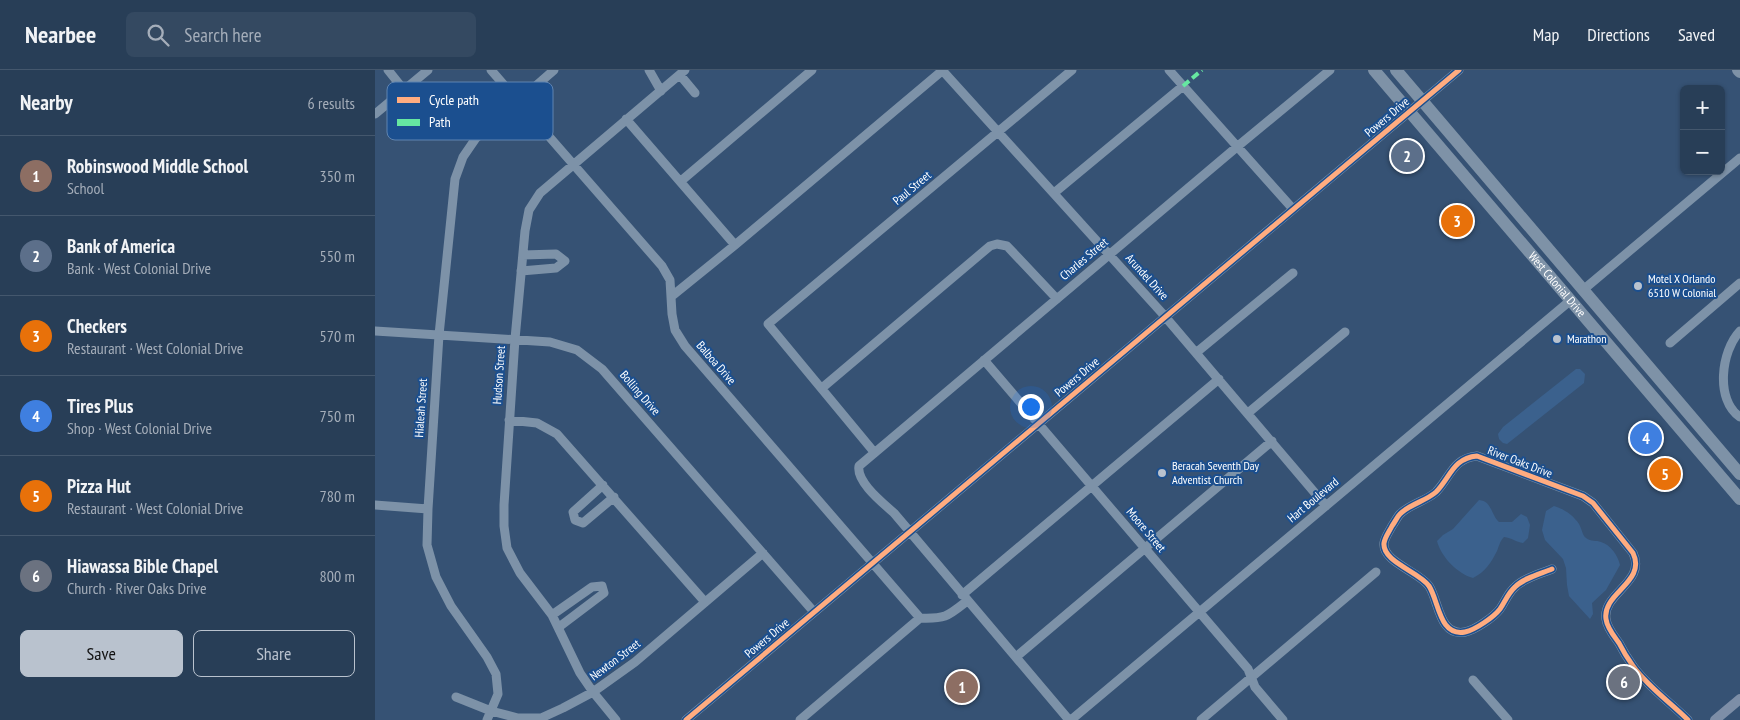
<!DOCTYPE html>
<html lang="en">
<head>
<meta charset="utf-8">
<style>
  :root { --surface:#283e57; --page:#344961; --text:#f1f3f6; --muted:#a5aeba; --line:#44576d; --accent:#b9c2ce }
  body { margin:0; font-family:"PT Sans Narrow",sans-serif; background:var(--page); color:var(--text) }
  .controls { position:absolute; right:15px; top:15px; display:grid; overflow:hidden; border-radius:8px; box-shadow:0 1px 4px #0004 }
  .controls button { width:45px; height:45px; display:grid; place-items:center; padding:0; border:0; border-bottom:1px solid var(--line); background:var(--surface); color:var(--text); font:25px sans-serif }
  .you { position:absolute; left:655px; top:336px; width:18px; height:18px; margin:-12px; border:4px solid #fff; border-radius:50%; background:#1a73e8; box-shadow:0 0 0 8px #1a73e833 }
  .badge { display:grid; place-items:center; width:32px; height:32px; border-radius:50%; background:var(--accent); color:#fff; font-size:16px; font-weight:700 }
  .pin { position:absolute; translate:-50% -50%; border:2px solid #fff; box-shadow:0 1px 5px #0006 }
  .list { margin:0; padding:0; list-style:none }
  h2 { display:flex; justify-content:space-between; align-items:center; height:65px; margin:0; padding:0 20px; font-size:21px }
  h2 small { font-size:16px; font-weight:400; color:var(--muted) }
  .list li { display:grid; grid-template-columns:32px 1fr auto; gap:15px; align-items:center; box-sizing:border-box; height:80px; padding:0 20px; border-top:1px solid var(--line) }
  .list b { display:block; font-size:19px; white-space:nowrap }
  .list p { margin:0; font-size:16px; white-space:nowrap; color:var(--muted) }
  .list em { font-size:16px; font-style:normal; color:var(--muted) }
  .actions { display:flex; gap:10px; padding:15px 20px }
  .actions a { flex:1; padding:11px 0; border:1px solid var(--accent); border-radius:8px; text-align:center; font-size:18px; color:var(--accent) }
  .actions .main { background:var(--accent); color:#111 }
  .icon { flex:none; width:28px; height:28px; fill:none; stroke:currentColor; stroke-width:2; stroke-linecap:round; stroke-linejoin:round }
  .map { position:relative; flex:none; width:1365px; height:650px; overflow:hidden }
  header { display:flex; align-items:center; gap:30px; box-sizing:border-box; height:70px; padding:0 25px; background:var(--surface); border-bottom:1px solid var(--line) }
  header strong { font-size:24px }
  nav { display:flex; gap:28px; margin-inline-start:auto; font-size:18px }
  .search { width:350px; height:45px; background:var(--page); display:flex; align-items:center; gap:12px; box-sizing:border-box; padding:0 18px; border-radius:8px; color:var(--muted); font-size:19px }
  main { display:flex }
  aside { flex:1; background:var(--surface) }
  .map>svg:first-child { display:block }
  .water { fill:#3b618d }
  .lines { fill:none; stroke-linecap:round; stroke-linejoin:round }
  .minor { stroke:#7d92a8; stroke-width:9 }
  .major { stroke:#7d8ea7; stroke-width:10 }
  .highway { stroke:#7e92a7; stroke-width:12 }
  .quiet { stroke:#66e7a1; stroke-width:4; stroke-dasharray:8 4; stroke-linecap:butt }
  .cycleway-casing { stroke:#1b4f8f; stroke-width:8 }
  .cycleway { stroke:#ffac80; stroke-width:5 }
  .poi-dot { fill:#b9c2ce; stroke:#1b4f8f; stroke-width:2 }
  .labels { text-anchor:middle; stroke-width:4; stroke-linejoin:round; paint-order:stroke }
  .street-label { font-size:12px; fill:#fff; stroke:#1b4f8f }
  .poi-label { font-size:12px; fill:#fff; stroke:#1b4f8f; text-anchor:start }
  .key { fill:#1b4f8f; stroke:#5f84b1; stroke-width:1 }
  .key-label { font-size:14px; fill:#fff }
</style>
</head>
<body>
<header>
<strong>Nearbee</strong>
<div class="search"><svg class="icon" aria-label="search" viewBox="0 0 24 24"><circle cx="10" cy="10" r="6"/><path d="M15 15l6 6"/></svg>Search here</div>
<nav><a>Map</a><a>Directions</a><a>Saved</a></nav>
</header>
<main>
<aside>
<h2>Nearby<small>6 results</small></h2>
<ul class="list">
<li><span class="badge" style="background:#8d6e63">1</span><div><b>Robinswood Middle School</b><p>School</p></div><em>350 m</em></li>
<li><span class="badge" style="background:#5c6f8a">2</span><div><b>Bank of America</b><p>Bank · West Colonial Drive</p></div><em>550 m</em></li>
<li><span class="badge" style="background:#e8710a">3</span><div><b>Checkers</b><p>Restaurant · West Colonial Drive</p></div><em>570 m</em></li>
<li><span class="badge" style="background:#3f7fe0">4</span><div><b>Tires Plus</b><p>Shop · West Colonial Drive</p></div><em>750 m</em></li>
<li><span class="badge" style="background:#e8710a">5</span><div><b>Pizza Hut</b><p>Restaurant · West Colonial Drive</p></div><em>780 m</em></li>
<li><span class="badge" style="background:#6b7280">6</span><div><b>Hiawassa Bible Chapel</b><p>Church · River Oaks Drive</p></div><em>800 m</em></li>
</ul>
<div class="actions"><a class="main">Save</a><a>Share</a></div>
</aside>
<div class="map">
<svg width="1365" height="650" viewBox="0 0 1365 650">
  <rect width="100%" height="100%" fill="#365274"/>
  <path class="water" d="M1201,299H1205L1210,304L1209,313L1132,374L1128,373L1124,369L1123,364L1128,357Z
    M1104,430C1117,431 1116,445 1124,452H1137L1146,444L1152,447L1155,455L1153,468L1148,473C1141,472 1137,468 1129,467C1125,471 1124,476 1122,481C1116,493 1110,502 1098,508C1083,504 1066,487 1062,471L1068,465L1078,459Z
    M1179,436C1189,439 1198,445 1204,454C1207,459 1207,465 1211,468C1216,472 1221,470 1226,472C1236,475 1243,486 1245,495L1231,520L1217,533L1218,544L1215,549L1194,526L1192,515L1191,498L1188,489L1170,470L1167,460L1171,441Z"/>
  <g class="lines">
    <path class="minor" d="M13,0L29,20
      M116,0L287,196L295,210L297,244L300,260L310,276L545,548C571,549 573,546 592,531
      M274,0L286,21
      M567,0L787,243L951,436
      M794,0L918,139
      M305,5L320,23
      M0,44L53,0
      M251,49L360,175
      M306,111L437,0
      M679,123L808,16
      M146,201L181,198L190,191L181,184L148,185
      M1208,220L1365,88
      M297,226L360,175L568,0
      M0,261L175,272L202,280L227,299L439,542
      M1365,261C1346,281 1340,330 1365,347
      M1295,273L1365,213
      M822,282L918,203
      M609,290L873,599L880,617L908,650
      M447,318L615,176L622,174L632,176L682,229
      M873,343L970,262
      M134,350L162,353L182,364L330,532
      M499,382L393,254L697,0
      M228,415L198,442L200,450L208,453L239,427
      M0,435L53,439
      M1177,499C1165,504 1149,508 1140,517C1133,523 1130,532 1125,539C1119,547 1100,560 1090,562C1064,567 1064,531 1054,516C1045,502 1007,492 1009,473C1010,467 1014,462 1017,456C1020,452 1022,447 1025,444C1035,434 1051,431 1061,422C1075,408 1078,388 1102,386L1208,426L1218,433L1258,483C1272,512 1227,523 1231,549C1232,558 1239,566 1244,573C1248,581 1253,589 1258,596C1273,617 1295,632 1313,650
      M587,525L844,309
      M177,545L217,517L227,516L229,523L184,557
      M641,587L897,371
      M1098,610L1133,650
      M81,627L116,641L143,648H166L188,638L218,622L260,592L388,483
      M112,650L123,624L121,604L112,587L76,536L61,507L52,475L53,439L64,265L80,109L88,87L101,68L179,0
      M241,650L218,622L205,603L177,545L145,503L132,478L129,456V435L140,269L150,161L154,140L165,123L310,0
      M311,650L1084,0
      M425,650L545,548
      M694,650L519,443C508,433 481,412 484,396L863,76L955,0
      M696,650L1196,230
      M826,650L1001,502"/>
    <path class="major" d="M1340,650L1365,629"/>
    <g class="highway">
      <path id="s1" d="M999,0L1365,429"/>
      <path d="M1021,0L1365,404"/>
      <path d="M1363,0L1365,2"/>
    </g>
    <path class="quiet" d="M808,16L827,0"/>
    <defs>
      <path id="cycleway" d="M1177,499C1165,504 1149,508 1140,517C1133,523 1130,532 1125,539C1119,547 1100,560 1090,562C1064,567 1064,531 1054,516C1045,502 1007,492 1009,473C1010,467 1014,462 1017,456C1020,452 1022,447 1025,444C1035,434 1051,431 1061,422C1075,408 1078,388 1102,386L1208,426L1218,433L1258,483C1272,512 1227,523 1231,549C1232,558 1239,566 1244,573C1248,581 1253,589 1258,596C1273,617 1295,632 1313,650
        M311,650L1084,0"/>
    </defs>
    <use href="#cycleway" class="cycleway-casing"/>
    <use href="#cycleway" class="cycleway"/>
  </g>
  <g class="poi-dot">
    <circle cx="1263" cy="216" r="5"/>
    <circle cx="1182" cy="269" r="5"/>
    <circle cx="787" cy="403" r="5"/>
  </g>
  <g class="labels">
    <g class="street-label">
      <text transform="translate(1012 47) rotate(-40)" y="4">Powers Drive</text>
      <text transform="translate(537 118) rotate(-40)" y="4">Paul Street</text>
      <text transform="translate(709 189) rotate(-40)" y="4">Charles Street</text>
      <text transform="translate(772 207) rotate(48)" y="4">Arundel Drive</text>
      <text dy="4" stroke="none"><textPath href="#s1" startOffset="282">West Colonial Drive</textPath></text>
      <text transform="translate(341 293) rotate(49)" y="4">Balboa Drive</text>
      <text transform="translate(124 305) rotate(-86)" y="4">Hudson Street</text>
      <text transform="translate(702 307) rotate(-40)" y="4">Powers Drive</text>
      <text transform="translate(265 323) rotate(49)" y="4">Bolling Drive</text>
      <text transform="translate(46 338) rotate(-86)" y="4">Hialeah Street</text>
      <text transform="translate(1145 392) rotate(21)" y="4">River Oaks Drive</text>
      <text transform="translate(938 430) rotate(-40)" y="4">Hart Boulevard</text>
      <text transform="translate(771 460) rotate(50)" y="4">Moore Street</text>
      <text transform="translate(392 568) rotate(-40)" y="4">Powers Drive</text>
      <text transform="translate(240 590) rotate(-37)" y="4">Newton Street</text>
    </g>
    <g class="poi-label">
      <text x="1273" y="213">Motel X Orlando<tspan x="1273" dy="14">6510 W Colonial</tspan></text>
      <text x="1192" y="273">Marathon</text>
      <text x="797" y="400">Beracah Seventh Day<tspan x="797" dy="14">Adventist Church</tspan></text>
    </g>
  </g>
  <rect x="12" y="12" width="166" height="58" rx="8" class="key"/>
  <rect x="22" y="27" width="23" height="6" fill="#ffac80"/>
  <rect x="22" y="49" width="23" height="7" fill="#66e7a1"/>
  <g class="key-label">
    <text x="54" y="35">Cycle path</text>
    <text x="54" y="57">Path</text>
  </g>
</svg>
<div class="controls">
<button>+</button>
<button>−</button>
</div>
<div class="you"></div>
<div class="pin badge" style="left:587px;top:617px;background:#8d6e63">1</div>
<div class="pin badge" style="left:1032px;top:86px;background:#5c6f8a">2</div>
<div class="pin badge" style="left:1082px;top:151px;background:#e8710a">3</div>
<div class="pin badge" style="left:1271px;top:368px;background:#3f7fe0">4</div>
<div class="pin badge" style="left:1290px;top:404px;background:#e8710a">5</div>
<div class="pin badge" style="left:1249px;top:612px;background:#6b7280">6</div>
</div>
</main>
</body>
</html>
